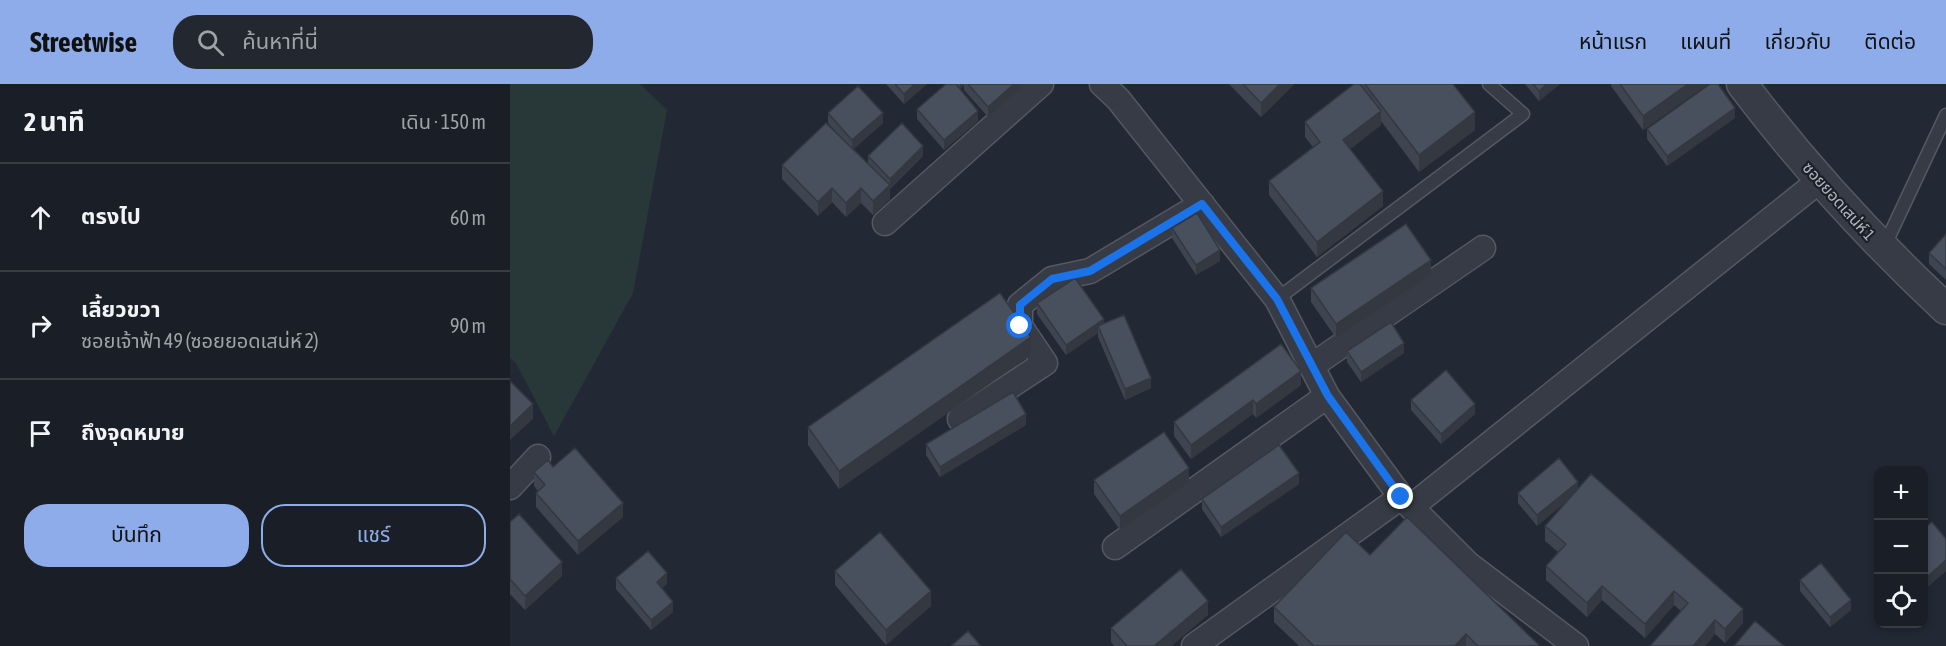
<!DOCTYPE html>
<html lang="th">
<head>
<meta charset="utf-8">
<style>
  :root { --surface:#1a1f27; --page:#23272f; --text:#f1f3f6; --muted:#9fa2a7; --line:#383d44; --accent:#8eace9 }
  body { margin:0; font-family:"Asap Condensed","Noto Sans Thai",sans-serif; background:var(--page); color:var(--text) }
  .controls { position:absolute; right:18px; bottom:18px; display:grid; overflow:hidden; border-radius:12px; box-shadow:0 3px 9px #0003 }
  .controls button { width:54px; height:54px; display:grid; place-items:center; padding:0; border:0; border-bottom:2px solid var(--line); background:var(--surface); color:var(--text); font:30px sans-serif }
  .stop { position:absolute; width:18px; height:18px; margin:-14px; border:4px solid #1a73e8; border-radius:50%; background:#fff }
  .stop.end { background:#1a73e8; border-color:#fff; box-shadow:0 2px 6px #0008 }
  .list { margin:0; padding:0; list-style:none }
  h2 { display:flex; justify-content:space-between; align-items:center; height:78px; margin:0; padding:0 24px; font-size:26px }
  h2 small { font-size:20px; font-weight:400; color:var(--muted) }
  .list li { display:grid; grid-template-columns:39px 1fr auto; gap:18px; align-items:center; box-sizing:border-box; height:108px; padding:0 24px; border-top:2px solid var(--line) }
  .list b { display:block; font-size:22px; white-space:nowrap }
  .list p { margin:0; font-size:20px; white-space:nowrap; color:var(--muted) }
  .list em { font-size:20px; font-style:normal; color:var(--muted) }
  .actions { display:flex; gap:12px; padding:18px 24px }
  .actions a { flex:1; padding:14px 0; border:2px solid var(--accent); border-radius:24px; text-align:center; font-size:21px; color:var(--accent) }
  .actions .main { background:var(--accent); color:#111 }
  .icon { flex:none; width:33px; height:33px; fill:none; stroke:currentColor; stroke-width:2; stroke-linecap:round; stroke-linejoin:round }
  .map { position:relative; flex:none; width:1436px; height:562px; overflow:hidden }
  header { display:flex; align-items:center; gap:36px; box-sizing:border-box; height:84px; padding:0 30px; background:var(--accent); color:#111 }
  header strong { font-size:28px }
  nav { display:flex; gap:33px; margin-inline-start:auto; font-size:21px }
  .search { width:420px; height:54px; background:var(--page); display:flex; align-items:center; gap:15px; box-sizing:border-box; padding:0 21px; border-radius:24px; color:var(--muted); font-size:22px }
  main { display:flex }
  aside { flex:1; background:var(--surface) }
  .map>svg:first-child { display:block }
  .green { fill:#283839 }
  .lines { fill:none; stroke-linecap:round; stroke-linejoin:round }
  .service-casing { stroke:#535962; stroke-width:15 }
  .minor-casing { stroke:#535962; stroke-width:27 }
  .tertiary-casing { stroke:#535962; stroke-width:33 }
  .service { stroke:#363b45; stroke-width:12 }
  .minor { stroke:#363b45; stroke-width:24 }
  .tertiary { stroke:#363b45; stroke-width:30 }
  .wall { fill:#3f4550 }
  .shaded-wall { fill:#333841 }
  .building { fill:#49505d; stroke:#333841; stroke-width:1.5 }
  .route { stroke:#1a73e8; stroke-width:8 }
  .labels { text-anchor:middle; stroke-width:4.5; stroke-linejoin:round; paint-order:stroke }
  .street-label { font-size:16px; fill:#b0b6c1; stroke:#1b2029 }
</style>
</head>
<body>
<header>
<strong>Streetwise</strong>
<div class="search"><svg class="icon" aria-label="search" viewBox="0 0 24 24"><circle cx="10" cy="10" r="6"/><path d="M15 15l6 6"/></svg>ค้นหาที่นี่</div>
<nav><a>หน้าแรก</a><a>แผนที่</a><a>เกี่ยวกับ</a><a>ติดต่อ</a></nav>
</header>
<main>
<aside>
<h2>2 นาที<small>เดิน · 150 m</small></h2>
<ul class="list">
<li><svg class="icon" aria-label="ahead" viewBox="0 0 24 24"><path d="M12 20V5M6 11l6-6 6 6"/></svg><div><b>ตรงไป</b></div><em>60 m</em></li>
<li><svg class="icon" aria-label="right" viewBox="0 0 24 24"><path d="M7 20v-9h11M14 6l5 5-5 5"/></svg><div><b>เลี้ยวขวา</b><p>ซอยเจ้าฟ้า 49 (ซอยยอดเสน่ห์ 2)</p></div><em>90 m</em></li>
<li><svg class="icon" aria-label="arrive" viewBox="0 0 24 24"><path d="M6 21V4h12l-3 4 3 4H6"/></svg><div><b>ถึงจุดหมาย</b></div></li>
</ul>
<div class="actions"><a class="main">บันทึก</a><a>แชร์</a></div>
</aside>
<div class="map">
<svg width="1436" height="562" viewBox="0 0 1436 562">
  <rect width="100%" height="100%" fill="#222934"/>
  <path class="green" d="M0,0H130L157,26L123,209L44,352L6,279L0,274Z"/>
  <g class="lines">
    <defs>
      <path id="service" d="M1374,163L1436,31
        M767,215L1013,30L979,0"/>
      <path id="minor" d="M592,0L608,15L767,215L817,312L891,413L958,480L1066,562
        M375,139L531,0
        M803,281L973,164
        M450,335L535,279L510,242V221L542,195L580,187L692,120
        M0,403L28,373
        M901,423L1309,97
        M605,463L817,312
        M684,562L891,413"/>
      <path id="tertiary" d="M1232,0C1294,82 1361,155 1436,225"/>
    </defs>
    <use href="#service" class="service-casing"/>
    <use href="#minor" class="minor-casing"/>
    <use href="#tertiary" class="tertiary-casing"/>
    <use href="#service" class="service"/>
    <use href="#minor" class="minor"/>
    <use href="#tertiary" class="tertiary"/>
  </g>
  <path class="wall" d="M376,0H417L394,20Z
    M446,0H515L478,33L454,6V1L450,5Z
    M719,0H784L751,33Z
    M842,0H943L965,46L909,88L871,37V41L840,65L873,122L807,173L759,111V97L803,63L795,53V38L843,1Z
    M1015,0H1050L1029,17Z
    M1101,0H1198L1133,46L1101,2Z
    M407,25L468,37L434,66L407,35Z
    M318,29L373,39L343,65L358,80V72H413L380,105V115L363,131L351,119L336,133L322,118L308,132L272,95V81L326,48L318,39Z
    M1225,34L1157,82L1137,55V45Z
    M662,144L710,177L686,191L662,154Z
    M1436,150V196L1419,180V169Z
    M921,191L826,254L801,218V204Z
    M527,219L594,240L641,304L615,316L588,253V249L556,271L527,230Z
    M837,267L894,269L851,298L837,278Z
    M521,271L329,405L298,361V343Z
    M791,301L746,334L743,330L681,375L664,352V338Z
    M901,316L965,330L931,360L901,326Z
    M516,341L430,393L416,371V360Z
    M43,383L113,433L68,471L26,423V409L28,407L24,402V388Z
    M584,396L679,398L610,446L584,410Z
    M789,400L711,453L692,425V415Z
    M1068,405L1233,539L1215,559L1205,550L1195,562H1140L1171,527L1164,521L1135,554L1092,516L1077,533L1036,496V482L1048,468L1035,457V442L1058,416L1027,442L1008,419V409Z
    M0,438L52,492L15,526L0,510Z
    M1413,445L1436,455V487L1416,504L1413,502Z
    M860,471L1029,562H789L764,538V523Z
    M325,487L421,522L376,561L325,501Z
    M106,494L157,500L152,504L163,528L141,546L106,505Z
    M1290,496L1341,526L1320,543L1290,507Z
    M698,531L661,562H604L601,558V544Z"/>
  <path class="shaded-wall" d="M405,0H417L394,20V10Z
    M450,0H454L450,5Z
    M504,0H515L478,33V23Z
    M770,0H784L751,33V19Z
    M1037,0H1050L1029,17V7Z
    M1178,0H1198L1133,46V32Z
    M1225,24V34L1157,82V72Z
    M468,27V37L434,66V56Z
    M871,27V41L833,71V56Z
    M965,28V46L909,88V71Z
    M373,29V39L342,67V56Z
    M413,62V72L380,105V95Z
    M380,101V115L363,131V117Z
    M322,104V118L308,132V118Z
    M351,104V119L336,133V119Z
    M873,107V122L807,173V158Z
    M710,166V177L686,191V181Z
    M921,176V191L826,254V240Z
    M594,235V246L588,242V249L556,271V261Z
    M521,253V271L329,405V387Z
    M894,259V269L851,298V288Z
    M791,287V301L746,334V320Z
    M641,294V304L615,316V305Z
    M743,316V330L681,375V361Z
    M23,320V335L0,356V342Z
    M965,320V330L931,360V350Z
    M516,330V341L430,393V383Z
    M679,384V398L610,446V432Z
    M789,389V400L711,453V443Z
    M1068,398V408L1027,442V431Z
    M113,419V433L68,471V457Z
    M1436,476V487L1416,504V494Z
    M52,478V492L15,526V512Z
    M157,489V500L147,508V498Z
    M1092,502V516L1077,533V519Z
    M421,507V522L376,561V546Z
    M1164,507V521L1135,554V540Z
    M1341,516V526L1320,543V533Z
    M698,517V531L661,562H644Z
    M163,518V528L141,546V536Z
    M1233,525V539L1215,559V545Z
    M1205,536V550L1195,562H1183Z
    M956,550V562H945Z"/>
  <path class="building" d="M385,0H405L394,10Z
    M436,0H446L468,27L434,56L407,25Z
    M458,0H504L478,23Z
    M733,0H770L751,19Z
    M844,0H850L871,27L833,56L873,107L807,158L759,97L810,58L795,38Z
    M855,0H943L965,28L909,71Z
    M1023,0H1037L1029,7Z
    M1110,0H1178L1133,32Z
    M1200,0H1208L1225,24L1157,72L1137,45Z
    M348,2L373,29L342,56L318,29Z
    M316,39L380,101L363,117L351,104L336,119L322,104L308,118L272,81Z
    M392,39L413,62L380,95L358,72Z
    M687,129L710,166L686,181L662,144Z
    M896,140L921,176L826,240L801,204Z
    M1436,150V185L1419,169Z
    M565,194L594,235L556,261L527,219Z
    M490,209L521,253L329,387L298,343Z
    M614,231L641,294L615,305L588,242Z
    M881,238L894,259L851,288L837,267Z
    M771,260L791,287L746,320L743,316L681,361L664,338Z
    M936,286L965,320L931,350L901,316Z
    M0,297L23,320L0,342Z
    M503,308L516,330L430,383L416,360Z
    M654,348L679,384L610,432L584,396Z
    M769,361L789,389L711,443L692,415Z
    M65,364L113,419L68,457L26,409L35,401L24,388L38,376L43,383Z
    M1049,374L1068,398L1027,431L1008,409Z
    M1081,390L1233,525L1215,545L1205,536L1183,562H1140L1178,519L1164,507L1135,540L1092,502L1077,519L1036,482L1056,460L1035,442Z
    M9,430L52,478L15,512L0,495V438Z
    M897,433L1029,561L1028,562H968L956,550L945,562H804L764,523L836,448L860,471Z
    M1422,438L1436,455V476L1416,494L1413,491V445Z
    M370,448L421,507L376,546L325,487Z
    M138,467L157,489L147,498L163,518L141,536L106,494Z
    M1311,479L1341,516L1320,533L1290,496Z
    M671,485L698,517L644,562H617L601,544Z
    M1245,537L1274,562H1224Z
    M458,547L471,562H441Z"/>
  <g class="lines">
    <path class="route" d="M510,242V221L542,195L580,187L692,120L767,215L818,312L891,413"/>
  </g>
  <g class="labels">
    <g class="street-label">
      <text transform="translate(1329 117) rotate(48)" y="6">ซอยยอดเสน่ห์ 1</text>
    </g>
  </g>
</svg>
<div class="controls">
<button>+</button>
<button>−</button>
<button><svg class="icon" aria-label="locate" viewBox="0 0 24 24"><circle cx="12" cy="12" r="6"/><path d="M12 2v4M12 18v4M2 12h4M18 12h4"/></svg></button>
</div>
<div class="stop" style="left:510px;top:242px"></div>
<div class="stop end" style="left:891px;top:413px"></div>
</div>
</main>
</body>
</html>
